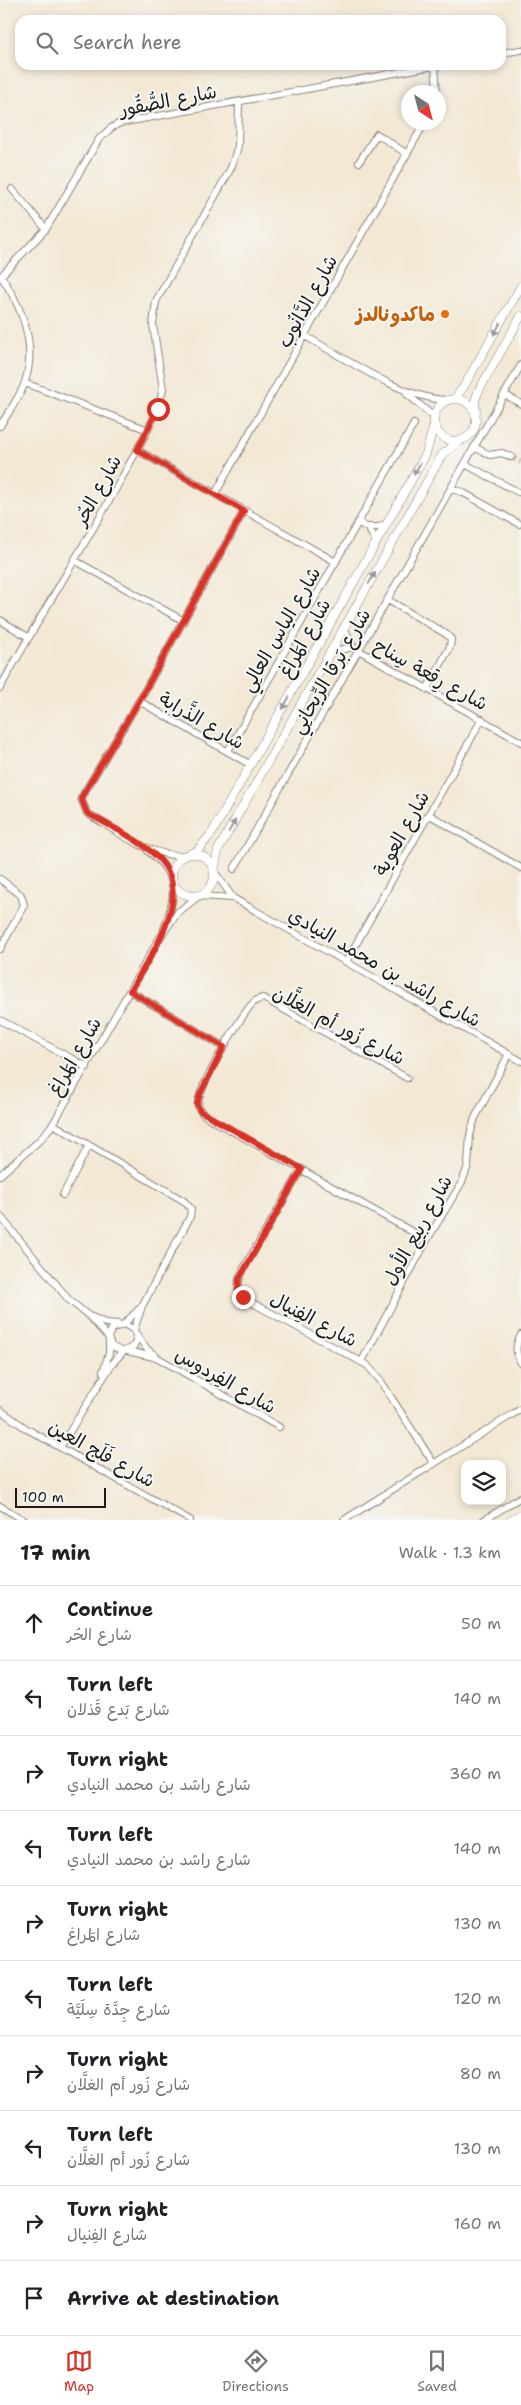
<!DOCTYPE html>
<html lang="en">
<head>
<meta charset="utf-8">
<style>
  :root { --surface:#fff; --page:#f6f6f6; --text:#202124; --muted:#757577; --line:#e0e0e0; --accent:#d93025 }
  body { margin:0; font-family:"Shantell Sans","Playpen Sans Arabic",sans-serif; background:var(--page); color:var(--text) }
  .controls { position:absolute; right:15px; bottom:15px; display:grid; overflow:hidden; border-radius:10px; box-shadow:0 2px 8px #0003 }
  .controls button { width:45px; height:45px; display:grid; place-items:center; padding:0; border:0; border-bottom:1px solid var(--line); background:var(--surface); color:var(--text); font:25px sans-serif }
  .compass { position:absolute; left:401px; top:85px; width:45px; height:45px; border-radius:50%; background:var(--surface); box-shadow:0 2px 8px #0003; rotate:144deg }
  .scale { position:absolute; left:15px; bottom:12px; width:91px; box-sizing:border-box; padding-left:5px; border:2px solid #1c1c1c; border-top:0; font-size:14px; line-height:18px; white-space:nowrap; color:#1c1c1c; -webkit-text-stroke:4px #f6f6f2; paint-order:stroke }
  .stop { position:absolute; width:15px; height:15px; margin:-11px; border:4px solid #d93025; border-radius:50%; background:#fff }
  .stop.end { background:#d93025; border-color:#fff; box-shadow:0 1px 5px #0008 }
  .list { margin:0; padding:0; list-style:none }
  h2 { display:flex; justify-content:space-between; align-items:center; height:65px; margin:0; padding:0 20px; font-size:21px }
  h2 small { font-size:16px; font-weight:400; color:var(--muted) }
  .list li { display:grid; grid-template-columns:32px 1fr auto; gap:15px; align-items:center; box-sizing:border-box; height:75px; padding:0 20px; border-top:1px solid var(--line) }
  .list b { display:block; font-size:19px; white-space:nowrap }
  .list p { margin:0; font-size:16px; white-space:nowrap; color:var(--muted) }
  .list em { font-size:16px; font-style:normal; color:var(--muted) }
  .icon { flex:none; width:28px; height:28px; fill:none; stroke:currentColor; stroke-width:2; stroke-linecap:round; stroke-linejoin:round }
  .map { position:relative; flex:none; width:521px; height:1520px; overflow:hidden }
  .search { position:absolute; background:var(--surface); box-shadow:0 2px 8px #0003; left:15px; right:15px; top:15px; height:55px; display:flex; align-items:center; gap:12px; box-sizing:border-box; padding:0 18px; border-radius:15px; color:var(--muted); font-size:19px }
  .sheet { height:815px; background:var(--surface) }
  nav { display:flex; justify-content:space-around; align-items:center; box-sizing:border-box; height:70px; border-top:1px solid var(--line); background:var(--surface); font-size:14px; color:var(--muted) }
  nav a { display:grid; justify-items:center; gap:2px }
  nav .on { color:var(--accent) }
  .map>svg:first-child { display:block }
  .lines { fill:none; stroke-linecap:round; stroke-linejoin:round }
  .minor-tunnel { stroke:#d3c9b8; stroke-width:6; stroke-dasharray:6 3; stroke-linecap:butt }
  .minor-casing { stroke:#888278; stroke-width:8 }
  .tertiary-casing { stroke:#888278; stroke-width:9 }
  .minor { stroke:#fff; stroke-width:6 }
  .tertiary { stroke:#fff; stroke-width:8 }
  .oneway { fill:#999 }
  .route { stroke:#d93025; stroke-width:6 }
  .food-dot { fill:#e8710a; stroke:#f6f6f2; stroke-width:2 }
  .labels { text-anchor:middle; stroke-width:4; stroke-linejoin:round; paint-order:stroke }
  .street-label { font-size:19px; fill:#1c1c1c; stroke:#f6f6f2 }
  .food-label { font-size:19px; font-weight:bold; fill:#c56008; stroke:#f6f6f2; text-anchor:end }
</style>
</head>
<body>
<div class="map">
<svg width="521" height="1520" viewBox="0 0 521 1520">
  <rect width="100%" height="100%" fill="#f6f6f2"/>
  <filter id="ink" filterUnits="userSpaceOnUse"><feTurbulence type="fractalNoise" baseFrequency=".02" numOctaves="2"/><feDisplacementMap in="SourceGraphic" scale="10" xChannelSelector="R" yChannelSelector="G"/><feConvolveMatrix kernelMatrix="1 2 1 2 8 2 1 2 1" color-interpolation-filters="sRGB"/></filter>
  <filter id="wash" filterUnits="userSpaceOnUse"><feTurbulence type="fractalNoise" baseFrequency=".0096" numOctaves="4" result="noise"/><feDisplacementMap in="SourceGraphic" scale="20" xChannelSelector="R" yChannelSelector="G"/><feGaussianBlur stdDeviation="1.12" result="paint"/><feColorMatrix in="noise" values="0 0 0 0 0 0 0 0 0 0 0 0 0 0 0 0 0 1.4 0 .05"/><feComposite in="paint" operator="in"/></filter>
  <g filter="url(#wash)">
    <rect width="100%" height="100%" fill="#f3e8d4"/>
  </g>
  <g filter="url(#ink)">
    <g class="lines">
      <path class="minor-tunnel" d="M511,457L521,462"/>
      <defs>
        <path id="minor" d="M501,53L521,50
          M435,66L437,92
          M359,162L377,134L407,154
          M12,189L46,229
          M0,277L46,229L99,139L111,128L120,123L439,65
          M305,336C345,358 401,398 446,400
          M25,383L148,430
          M407,394L434,417
          M504,394L521,404
          M0,426C8,413 20,397 25,382C37,345 22,307 1,276
          M474,447L490,455L502,453L511,457
          M137,450L336,562
          M465,464L518,492
          M451,489L462,492L519,524
          M215,494L425,122
          M358,522L369,529L376,542
          M367,527H378L386,524
          M74,560L184,621
          M388,600L446,634L451,639L450,647L427,689
          M0,620L28,637
          M344,627L353,647L521,742
          M331,652L353,647
          M0,688C52,594 111,505 158,409L163,389L153,325L156,301L231,168L238,146L239,102
          M139,701L251,765
          M228,751L414,424
          M428,814L521,868
          M148,851C179,875 177,895 164,929
          M184,856C148,856 116,831 87,813L81,798L139,701L244,511
          M234,869L521,365
          M214,871L233,898
          M0,879L21,895L24,905L0,949
          M346,962L482,719
          M130,991L224,1047
          M0,1020L87,1067
          M407,1078L263,998C259,999 255,1000 253,1003C242,1014 195,1093 198,1105C199,1111 203,1114 207,1117L427,1240
          M53,1124L184,1201L191,1209L190,1217L142,1306L134,1330
          M302,1169L244,1268L239,1279L238,1290L247,1300L367,1365L380,1380L434,1464
          M0,1175L40,1140L53,1124L159,939L178,912L199,896L233,898L521,1061
          M63,1195L89,1145
          M0,1216L69,1300L89,1316L108,1337
          M92,1317L105,1323L118,1324
          M124,1324L139,1309
          M137,1335L147,1349L158,1358L279,1427
          M521,1335C515,1346 515,1352 521,1363
          M127,1351L154,1357
          M362,1361L427,1240L462,1182L468,1166L470,1135L475,1118L509,1054
          M103,1372L109,1353V1343
          M0,1410L27,1429L190,1520
          M60,1447L112,1364L123,1352L134,1346L137,1338L134,1330L124,1324L112,1329L108,1337L111,1346L123,1352
          M0,1506L24,1520
          M344,1520L521,1409
          M484,1520L521,1497"/>
        <path id="tertiary" d="M455,398L463,388L521,286
          M434 420a21 21 0 1 1 42 0a21 21 0 1 1-42 0Z
          M476,412L475,401L478,392L521,316
          M172 875a21 21 0 1 1 42 0a21 21 0 1 1-42 0Z
          M184,856L197,851L212,833L426,454L434,424
          M214,871L218,850L442,455L461,440
          M511,1520L521,1514"/>
      </defs>
      <use href="#minor" class="minor-casing"/>
      <use href="#tertiary" class="tertiary-casing"/>
      <use href="#minor" class="minor"/>
      <use href="#tertiary" class="tertiary"/>
    </g>
    <defs><path id="oneway-solid" d="M-6-.8H1V-3.2L6.5 0L1 3.2V.8H-6Z" transform="scale(1.25)"/></defs>
    <g class="oneway">
      <use href="#oneway-solid" transform="translate(497 329) rotate(119)"/>
      <use href="#oneway-solid" transform="translate(417 469) rotate(120)"/>
      <use href="#oneway-solid" transform="translate(372 578) rotate(-60)"/>
      <use href="#oneway-solid" transform="translate(286 703) rotate(119)"/>
      <use href="#oneway-solid" transform="translate(232 826) rotate(-60)"/>
    </g>
  </g>
  <g class="lines" filter="url(#ink)">
    <path class="route" d="M158,409L137,450L244,511L139,701L81,798L87,813C111,827 142,840 161,861C194,898 149,958 130,991L224,1047L200,1094L197,1104L200,1111L302,1169L239,1279L238,1290L243,1297"/>
  </g>
  <circle class="food-dot" cx="445" cy="314" r="5"/>
  <g class="labels">
    <g class="street-label">
      <text transform="translate(168 100) rotate(-11)" y="7">شارع الصُّقُور</text>
      <text transform="translate(307 301) rotate(-61)" y="7">شارع الدَّانُوب</text>
      <text transform="translate(97 490) rotate(-61)" y="7">شارع الحُر</text>
      <text transform="translate(280 629) rotate(-60)" y="7">شارع الياس العالِي</text>
      <text transform="translate(304 638) rotate(-61)" y="7">شارع المَراغ</text>
      <text transform="translate(330 671) rotate(-60)" y="7">شارع بَرقا الرِّيحانِي</text>
      <text transform="translate(431 674) rotate(29)" y="7">شارع رِقعة سِناح</text>
      <text transform="translate(202 720) rotate(30)" y="7">شارع الذَّرابة</text>
      <text transform="translate(401 833) rotate(-61)" y="7">شارع العوية</text>
      <text transform="translate(385 967) rotate(30)" y="7">شارع راشد بن محمد النيادي</text>
      <text transform="translate(339 1025) rotate(28)" y="7">شارع زُور أم الغلَّان</text>
      <text transform="translate(74 1056) rotate(-60)" y="7">شارع المَراغ</text>
      <text transform="translate(417 1230) rotate(-61)" y="7">شارع ربيع الأول</text>
      <text transform="translate(314 1319) rotate(28)" y="7">شارع الفِنيال</text>
      <text transform="translate(226 1380) rotate(30)" y="7">شارع الفِردوس</text>
      <text transform="translate(102 1453) rotate(29)" y="7">شارع فَلَج العين</text>
    </g>
    <g class="food-label">
      <text x="435" y="321">ماكدونالدز</text>
    </g>
  </g>
</svg>
<div class="controls">
<button><svg class="icon" aria-label="layers" viewBox="0 0 24 24"><path d="M12 4l9 5-9 5-9-5zM3 14l9 5 9-5"/></svg></button>
</div>
<svg class="compass" viewBox="-18 -18 36 36"><path d="M0-13l5 13h-10z" fill="#e53935"/><path d="M0 13l5-13h-10z" fill="#757577"/></svg>
<div class="scale">100 m</div>
<div class="stop" style="left:158px;top:409px"></div>
<div class="stop end" style="left:243px;top:1297px"></div>
<div class="search"><svg class="icon" aria-label="search" viewBox="0 0 24 24"><circle cx="10" cy="10" r="6"/><path d="M15 15l6 6"/></svg>Search here</div>
</div>
<section class="sheet">
<h2>17 min<small>Walk · 1.3 km</small></h2>
<ul class="list">
<li><svg class="icon" aria-label="ahead" viewBox="0 0 24 24"><path d="M12 20V5M6 11l6-6 6 6"/></svg><div><b>Continue</b><p>شارع الحُر</p></div><em>50 m</em></li>
<li><svg class="icon" aria-label="left" viewBox="0 0 24 24"><path d="M17 20v-9H6M10 6l-5 5 5 5"/></svg><div><b>Turn left</b><p>شارع بَدع قَذلان</p></div><em>140 m</em></li>
<li><svg class="icon" aria-label="right" viewBox="0 0 24 24"><path d="M7 20v-9h11M14 6l5 5-5 5"/></svg><div><b>Turn right</b><p>شارع راشد بن محمد النيادي</p></div><em>360 m</em></li>
<li><svg class="icon" aria-label="left" viewBox="0 0 24 24"><path d="M17 20v-9H6M10 6l-5 5 5 5"/></svg><div><b>Turn left</b><p>شارع راشد بن محمد النيادي</p></div><em>140 m</em></li>
<li><svg class="icon" aria-label="right" viewBox="0 0 24 24"><path d="M7 20v-9h11M14 6l5 5-5 5"/></svg><div><b>Turn right</b><p>شارع المَراغ</p></div><em>130 m</em></li>
<li><svg class="icon" aria-label="left" viewBox="0 0 24 24"><path d="M17 20v-9H6M10 6l-5 5 5 5"/></svg><div><b>Turn left</b><p>شارع جِدَّة سِلَيَّة</p></div><em>120 m</em></li>
<li><svg class="icon" aria-label="right" viewBox="0 0 24 24"><path d="M7 20v-9h11M14 6l5 5-5 5"/></svg><div><b>Turn right</b><p>شارع زُور أم الغلَّان</p></div><em>80 m</em></li>
<li><svg class="icon" aria-label="left" viewBox="0 0 24 24"><path d="M17 20v-9H6M10 6l-5 5 5 5"/></svg><div><b>Turn left</b><p>شارع زُور أم الغلَّان</p></div><em>130 m</em></li>
<li><svg class="icon" aria-label="right" viewBox="0 0 24 24"><path d="M7 20v-9h11M14 6l5 5-5 5"/></svg><div><b>Turn right</b><p>شارع الفِنيال</p></div><em>160 m</em></li>
<li><svg class="icon" aria-label="arrive" viewBox="0 0 24 24"><path d="M6 21V4h12l-3 4 3 4H6"/></svg><div><b>Arrive at destination</b></div></li>
</ul>
</section>
<nav>
<a class="on"><svg class="icon" aria-label="map" viewBox="0 0 24 24"><path d="M3 6l6-2 6 2 6-2v14l-6 2-6-2-6 2zM9 4v14M15 6v14"/></svg>Map</a>
<a><svg class="icon" aria-label="directions" viewBox="0 0 24 24"><path d="M12 3l9 9-9 9-9-9zM9 14v-3h6M13 9l2 2-2 2"/></svg>Directions</a>
<a><svg class="icon" aria-label="saved" viewBox="0 0 24 24"><path d="M7 4h10v16l-5-4-5 4z"/></svg>Saved</a>
</nav>
</body>
</html>
